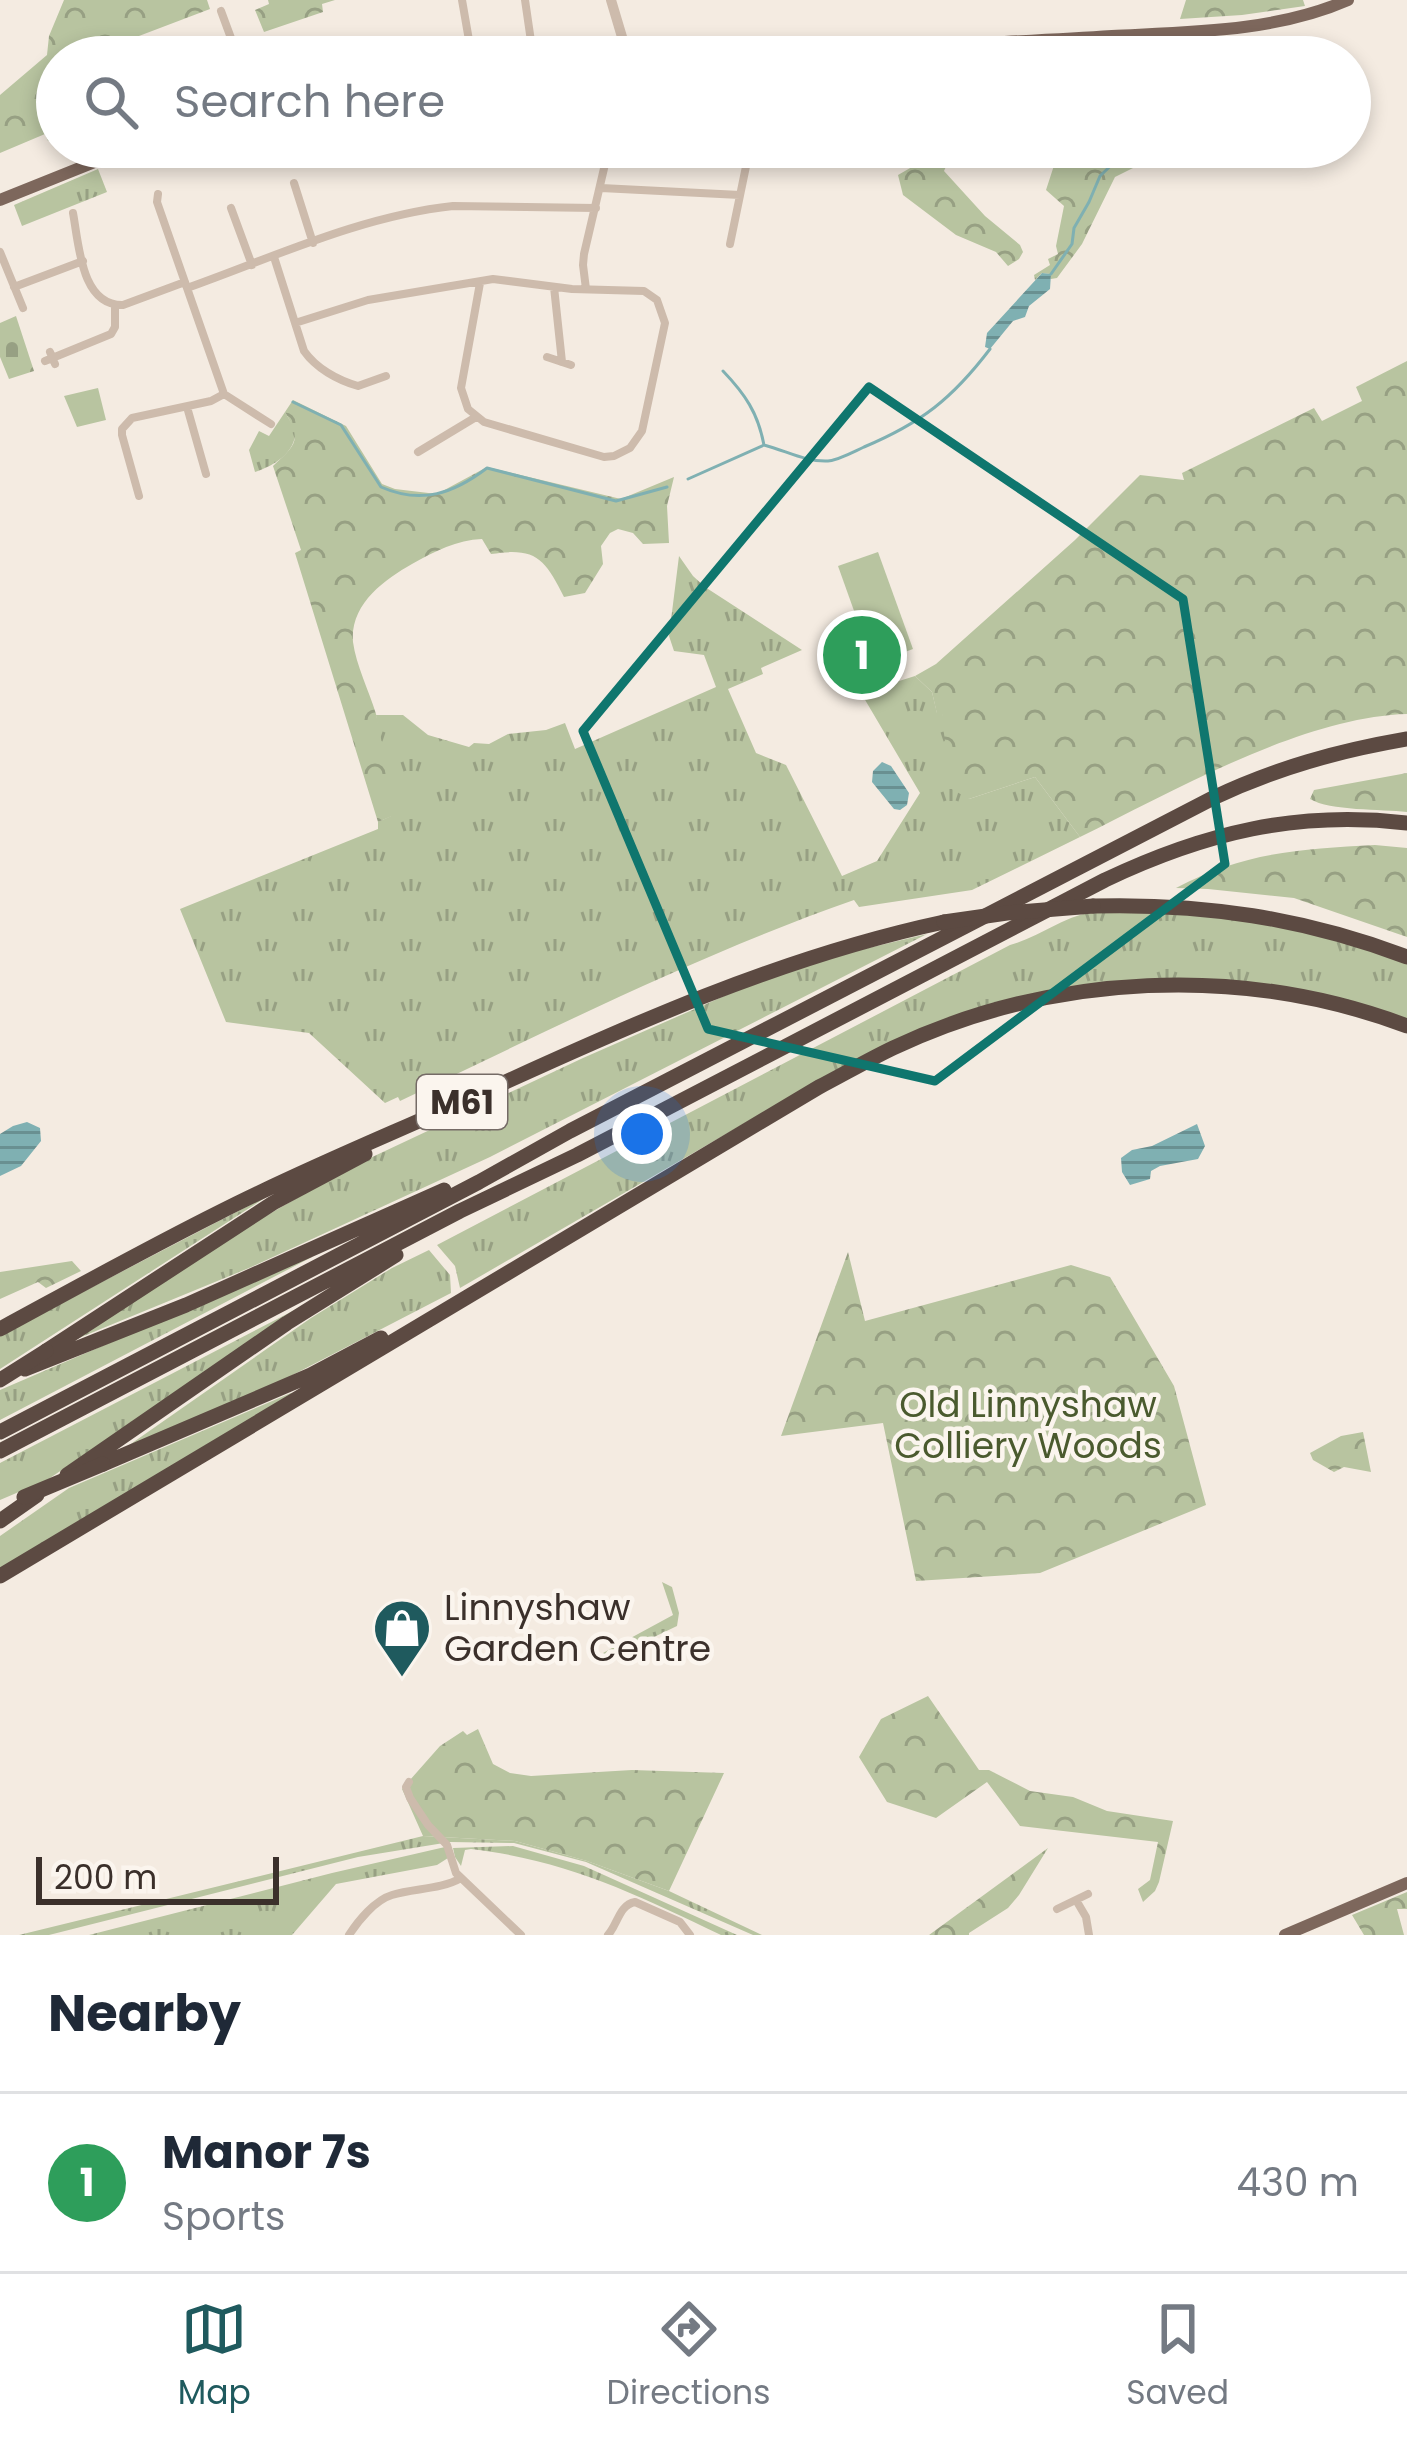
<!DOCTYPE html>
<html lang="en">
<head>
<meta charset="utf-8">
<style>
  :root { --surface:#fff; --page:#f2f2f3; --text:#1f2937; --muted:#747a83; --line:#e0e1e3; --accent:#1f5a5e }
  body { margin:0; font-family:Poppins,sans-serif; background:var(--page); color:var(--text) }
  .scale { position:absolute; left:36px; bottom:30px; width:243px; box-sizing:border-box; padding-left:12px; border:6px solid #3b302b; border-top:0; font-size:33px; line-height:42px; white-space:nowrap; color:#3b302b; -webkit-text-stroke:9px #fbf5ee; paint-order:stroke }
  .you { position:absolute; left:642px; top:1134px; width:42px; height:42px; margin:-30px; border:9px solid #fff; border-radius:50%; background:#1a73e8; box-shadow:0 0 0 18px #1a73e833 }
  .badge { display:grid; place-items:center; width:78px; height:78px; border-radius:50%; background:var(--accent); color:#fff; font-size:39px; font-weight:700 }
  .pin { position:absolute; translate:-50% -50%; border:6px solid #fff; box-shadow:0 3px 12px #0006 }
  .list { margin:0; padding:0; list-style:none }
  h2 { display:flex; justify-content:space-between; align-items:center; height:156px; margin:0; padding:0 48px; font-size:51px }
  h2 small { font-size:39px; font-weight:400; color:var(--muted) }
  .list li { display:grid; grid-template-columns:78px 1fr auto; gap:36px; align-items:center; box-sizing:border-box; height:180px; padding:0 48px; border-top:3px solid var(--line) }
  .list b { display:block; font-size:45px; white-space:nowrap }
  .list p { margin:0; font-size:39px; white-space:nowrap; color:var(--muted) }
  .list em { font-size:39px; font-style:normal; color:var(--muted) }
  .icon { flex:none; width:66px; height:66px; fill:none; stroke:currentColor; stroke-width:2; stroke-linecap:round; stroke-linejoin:round }
  .map { position:relative; flex:none; width:1407px; height:1935px; overflow:hidden }
  .search { position:absolute; background:var(--surface); box-shadow:0 6px 18px #0003; left:36px; right:36px; top:36px; height:132px; display:flex; align-items:center; gap:30px; box-sizing:border-box; padding:0 42px; border-radius:66px; color:var(--muted); font-size:45px }
  .sheet { height:336px; background:var(--surface) }
  nav { display:flex; justify-content:space-around; align-items:center; box-sizing:border-box; height:168px; border-top:3px solid var(--line); background:var(--surface); font-size:33px; color:var(--muted) }
  nav a { display:grid; justify-items:center; gap:6px }
  nav .on { color:var(--accent) }
  .map>svg:first-child { display:block }
  .grass { fill:url(#grass-tufts) }
  .forest { fill:url(#forest-crowns) }
  .cemetery { fill:url(#cemetery-stones) }
  .garden { fill:#b8c4a0 }
  .water { fill:url(#water-rules) }
  .lines { fill:none; stroke-linecap:round; stroke-linejoin:round }
  .stream { stroke:#7fb0b2; stroke-width:3 }
  .minor { stroke:#cdbbac; stroke-width:8 }
  .tertiary { stroke:#cdbbac; stroke-width:10 }
  .primary { stroke:#7d675c; stroke-width:12 }
  .motorway { stroke:#5c4a42; stroke-width:15 }
  .motorway-bridge { stroke:#5c4a42; stroke-width:15 }
  .marked { fill:none; stroke:#0f766e; stroke-width:9; stroke-linejoin:round }
  .labels { text-anchor:middle; stroke-width:9; stroke-linejoin:round; paint-order:stroke }
  .shield { fill:#fbf5ee; stroke:#756b66; stroke-width:3 }
  .shield-label { font-size:33px; font-weight:bold; fill:#3b302b }
  .park-label { font-size:36px; fill:#4a5a2e; stroke:#fbf5ee }
  .poi-label { font-size:36px; fill:#3b302b; stroke:#fbf5ee; text-anchor:start }
</style>
</head>
<body>
<div class="map">
<svg width="1407" height="1935" viewBox="0 0 1407 1935">
  <defs>
    <pattern id="grass-tufts" width="24" height="20" patternUnits="userSpaceOnUse" patternTransform="scale(3)"><rect width="24" height="20" fill="#b8c4a0"/><path d="M3 7l-1-3M5 7V3M7 7l1-3M15 17l-1-3M17 17v-4M19 17l1-3" fill="none" stroke="#97a083"/></pattern>
    <pattern id="forest-crowns" width="20" height="18" patternUnits="userSpaceOnUse" patternTransform="scale(3)"><rect width="20" height="18" fill="#b8c4a0"/><path d="M2 6a3 3 0 1 1 6 0M12 15a3 3 0 1 1 6 0" fill="none" stroke="#97a083"/></pattern>
    <pattern id="cemetery-stones" width="16" height="16" patternUnits="userSpaceOnUse" patternTransform="scale(3)"><rect width="16" height="16" fill="#b8c4a0"/><path d="M2 7V4a2 2 0 0 1 4 0v3zM10 15v-3a2 2 0 0 1 4 0v3z" fill="#97a083"/></pattern>
    <pattern id="water-rules" width="6" height="5" patternUnits="userSpaceOnUse" patternTransform="scale(3)"><rect width="6" height="5" fill="#7fb0b2"/><path d="M0 2.5h6" fill="none" stroke="#699091"/></pattern>
  </defs>
  <rect width="100%" height="100%" fill="#f4ebe1"/>
  <path class="grass" d="M98,169L107,192L22,226L14,205Z
    M98,388L106,420L77,427L64,396Z
    M285,412L296,431C294,454 275,465 255,472L249,450L259,431L269,436Z
    M679,556L693,576L705,587L802,650L761,668L763,674L728,689L756,753L786,765L842,876L877,861L920,793L861,693L915,676L932,692L937,713H942L969,799L1035,777L1080,837L972,890L859,907L854,900C697,955 550,1030 400,1101L398,1097L385,1103L309,1033L226,1022L180,909L378,829V822L391,816L376,715H403L428,735L469,747L474,743L489,744L508,734L546,730L565,723L575,749L716,687L704,655L674,651L669,636Z
    M1099,911L1229,914L1374,950L1407,964V1019L1271,985L1017,999L797,1093L460,1288L455,1266L437,1245L1010,945C1040,937 1066,914 1099,911Z
    M927,934L490,1157L249,1268L74,1340L250,1225L351,1167L583,1058L754,983L814,961Z
    M271,1194L0,1369V1335Z
    M429,1250L450,1275L451,1293L279,1382L125,1448L311,1318L392,1268Z
    M311,1256L312,1257L0,1420V1390Z
    M308,1303L47,1480L0,1500V1463Z
    M291,1393L292,1395L0,1570V1536L69,1488Z
    M662,1582L672,1587L679,1613L677,1626L610,1658L603,1653L673,1615Z
    M423,1836L515,1841L587,1861L669,1891L762,1935H753L586,1862L514,1843L450,1842L358,1857L49,1935H19Z
    M513,1846L584,1866L737,1935H721C636,1894 566,1860 471,1849L465,1850L461,1866L455,1857L453,1848Z
    M445,1847L448,1858L437,1865L336,1884L292,1935H89L332,1873Z"/>
  <path class="forest" d="M64,0H207L210,9L110,47L112,57H57V137L48,141L45,134L0,153V95L47,55L49,36Z
    M268,0H335L322,4L323,12L264,32L255,10L269,4Z
    M1186,0H1303L1305,6L1242,15L1180,19Z
    M902,147H942L949,160L944,171L985,216L1020,245L1023,252L1019,259L1008,266L996,252L956,235L903,195L898,175L931,156Z
    M1060,147H1164L1153,158L1115,177L1082,244L1057,278L1051,279L1050,274L1042,273L1035,280L1034,275L1050,265L1048,259L1058,254L1056,246L1064,206L1046,190Z
    M1407,361V714C1302,717 1174,791 1080,837L1035,777L969,799L950,788L942,714H937L932,692L915,676L936,664L1075,540L1140,475L1184,480L1182,473L1314,408L1322,421L1362,401L1356,387Z
    M293,400L346,426L382,484L395,489L437,494L487,467L621,499L674,477L667,506L669,543L643,544L633,533L618,529L610,533L601,546L603,564L585,593L564,597C545,559 536,547 491,554L482,539C457,540 435,551 412,564C384,580 350,604 353,642C356,665 369,691 376,714C384,747 387,783 392,816L378,822L295,553L301,550L273,466C296,444 302,441 285,412Z
    M1407,773V812C1381,809 1330,811 1310,799L1314,790Z
    M1375,845L1407,848V937L1294,898L1208,889L1176,888C1243,852 1301,849 1375,845Z
    M848,1252L865,1321L1071,1265L1110,1277L1174,1386L1206,1505L1040,1573L916,1581L883,1423L781,1436Z
    M72,1261L81,1271L46,1288L38,1282L0,1299V1272Z
    M1363,1432L1371,1472L1344,1467L1334,1472L1313,1460L1310,1453L1341,1436Z
    M928,1696L979,1770H989L1030,1791L1073,1797L1107,1811L1173,1821L1159,1882L1155,1891L1143,1902L1138,1889L1150,1880L1158,1842L1020,1826L987,1782L936,1818L887,1802L859,1757L881,1719Z
    M478,1729L493,1764L510,1773L531,1776L632,1770L724,1773L669,1891L587,1861L515,1841L423,1836L402,1789L440,1746L463,1731L467,1735Z
    M1048,1848L1019,1895L1008,1908L969,1933V1935H929Z
    M1407,1892V1909H1397L1404,1935H1364L1352,1915Z"/>
  <path class="cemetery" d="M16,316L34,371L9,379L0,357V323Z"/>
  <path class="garden" d="M878,552L913,649L873,664L838,566Z"/>
  <path class="water" d="M1042,273L1051,274L1050,289L1029,306L1025,317L1013,321L990,349L985,347L987,333Z
    M882,762L891,766L909,793L907,805L900,810L894,809L872,782L873,771Z
    M27,1122L40,1128L41,1141L21,1166L0,1176V1134L13,1126Z
    M1197,1124L1205,1146L1198,1159L1160,1166L1151,1171L1150,1179L1130,1185L1122,1172L1121,1158L1132,1150L1152,1146Z"/>
  <g class="lines">
    <path class="stream" d="M1051,274L1072,244L1074,228L1089,202L1100,176L1130,147
      M723,371C745,394 758,413 764,445
      M293,402L341,425L381,487C422,505 454,493 487,468L616,501L667,487
      M688,479L764,445C787,451 805,462 828,461C839,460 853,452 864,447C921,423 952,399 990,349"/>
    <path class="minor" d="M462,0L470,46
      M525,0L532,48
      M221,11L238,57
      M195,57L232,43
      M294,183L313,243
      M601,188L740,195
      M158,194L157,202L224,394L271,424
      M231,208L252,265
      M73,213C79,245 81,306 123,305L185,282
      M730,244L750,147
      M0,252L23,308
      M274,257L304,351C316,368 337,380 358,386L386,376
      M14,287L83,261
      M554,287L562,362
      M187,288C274,257 361,216 453,206L596,208
      M586,289L583,265L584,254L609,147
      M295,323L368,300L493,279L572,289L644,291L657,300L665,323L642,431L630,448L614,456L604,457L484,422L468,409L461,388L480,283
      M50,352L55,364
      M547,357L571,365
      M45,361L111,334L115,327V306
      M187,407L206,474
      M418,452L476,417
      M139,496L122,435V429L132,418L211,401L224,394
      M409,1782L406,1787L410,1798L428,1825L447,1845L456,1873L521,1935
      M1076,1900L1086,1917L1089,1935
      M1057,1909L1088,1894
      M349,1935C358,1921 375,1900 392,1895C415,1888 440,1890 461,1878
      M608,1935C618,1924 619,1905 635,1902L680,1922L690,1935"/>
    <path class="tertiary" d="M611,0L628,57"/>
    <path class="primary" d="M398,57C469,41 537,49 608,57
      M789,57C897,46 1004,43 1112,36C1190,32 1275,32 1348,0
      M0,200L132,147
      M1285,1935L1407,1883"/>
    <path class="motorway" d="M1093,906C1204,903 1303,918 1407,957
      M0,1329C72,1290 144,1250 218,1213C302,1170 389,1135 475,1096C627,1026 780,957 944,922
      M46,1351L273,1203L365,1154
      M25,1369L186,1305L444,1190
      M0,1432L479,1182L570,1131L1213,798C1276,768 1338,751 1407,739
      M0,1451L460,1211L577,1155L1105,880C1204,833 1297,810 1407,823
      M103,1464L311,1375L381,1338
      M67,1475L287,1323L396,1255
      M0,1521L37,1495
      M0,1576L819,1087C844,1074 868,1060 893,1048C1052,973 1242,964 1407,1026"/>
    <path class="motorway-bridge" d="M944,922L1007,913L1093,906
      M0,1380L46,1351
      M24,1497L103,1464"/>
  </g>
  <path class="marked" d="M869,387L1183,599L1225,864L935,1081L708,1029L583,731Z"/>
  <defs>
    <symbol id="shop-pin" viewBox="-11 -11 22 30"><path d="M0 17L-7.5 6A9.5 9.5 0 1 1 7.5 6Z" fill="#1f5a5e" stroke="#fbf5ee"/><path d="M-5-2.5h2.3a2.7 3.5 0 0 1 5.4 0H5L5.5 6h-11ZM-1.5-2.5h3a1.5 2.3 0 0 0-3 0Z" fill="#fff"/></symbol>
  </defs>
  <g fill-rule="evenodd">
    <use href="#shop-pin" x="369" y="1595" width="66" height="90"/>
  </g>
  <g class="labels">
    <rect class="shield" x="417" y="1075" width="90" height="54" rx="9"/>
    <g class="shield-label">
      <text x="462" y="1114">M61</text>
    </g>
    <g class="park-label">
      <text x="1028" y="1417">Old Linnyshaw<tspan x="1028" dy="41">Colliery Woods</tspan></text>
    </g>
    <g class="poi-label">
      <text x="444" y="1620">Linnyshaw<tspan x="444" dy="41">Garden Centre</tspan></text>
    </g>
  </g>
</svg>
<div class="scale">200 m</div>
<div class="you"></div>
<div class="pin badge" style="left:862px;top:655px;background:#2e9e5b">1</div>
<div class="search"><svg class="icon" aria-label="search" viewBox="0 0 24 24"><circle cx="10" cy="10" r="6"/><path d="M15 15l6 6"/></svg>Search here</div>
</div>
<section class="sheet">
<h2>Nearby<small></small></h2>
<ul class="list">
<li><span class="badge" style="background:#2e9e5b">1</span><div><b>Manor 7s</b><p>Sports</p></div><em>430 m</em></li>
</ul>
</section>
<nav>
<a class="on"><svg class="icon" aria-label="map" viewBox="0 0 24 24"><path d="M3 6l6-2 6 2 6-2v14l-6 2-6-2-6 2zM9 4v14M15 6v14"/></svg>Map</a>
<a><svg class="icon" aria-label="directions" viewBox="0 0 24 24"><path d="M12 3l9 9-9 9-9-9zM9 14v-3h6M13 9l2 2-2 2"/></svg>Directions</a>
<a><svg class="icon" aria-label="saved" viewBox="0 0 24 24"><path d="M7 4h10v16l-5-4-5 4z"/></svg>Saved</a>
</nav>
</body>
</html>
